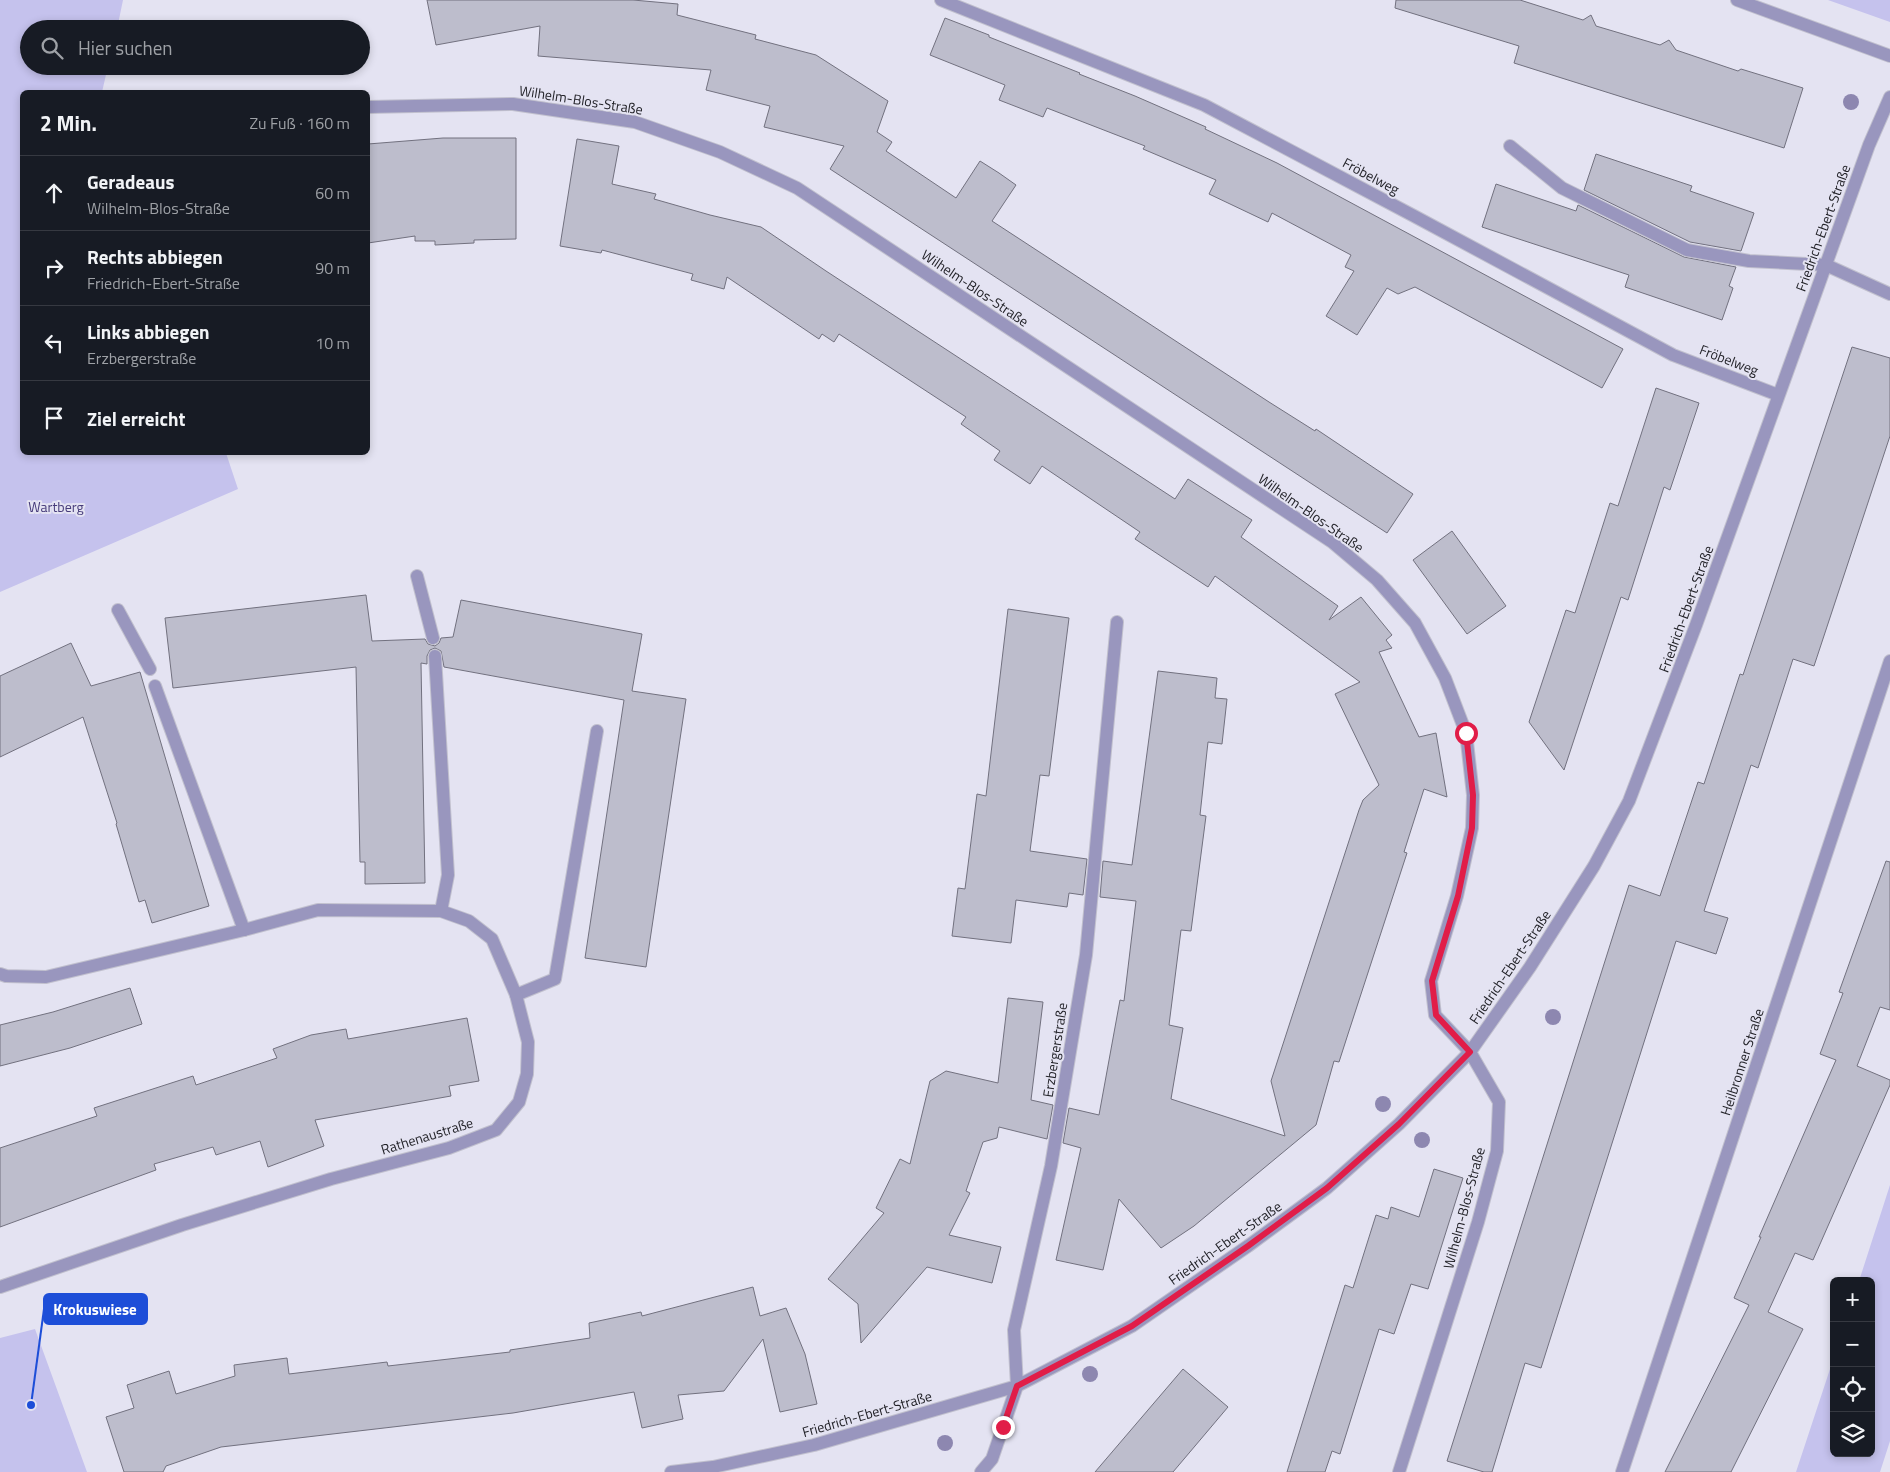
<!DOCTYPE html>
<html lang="de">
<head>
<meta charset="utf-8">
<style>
  :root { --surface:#171b24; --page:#20242c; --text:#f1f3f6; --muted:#9ea1a6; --line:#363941 }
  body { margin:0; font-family:"Titillium Web",sans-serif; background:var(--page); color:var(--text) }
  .controls { position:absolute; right:15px; bottom:15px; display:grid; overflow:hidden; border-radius:8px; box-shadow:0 2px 8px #0003 }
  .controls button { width:45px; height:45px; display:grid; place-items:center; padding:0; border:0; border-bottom:1px solid var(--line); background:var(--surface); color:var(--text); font:25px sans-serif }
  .stop { position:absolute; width:15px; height:15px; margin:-11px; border:4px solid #e11d48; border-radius:50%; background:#fff }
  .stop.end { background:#e11d48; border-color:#fff; box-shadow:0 1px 5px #0008 }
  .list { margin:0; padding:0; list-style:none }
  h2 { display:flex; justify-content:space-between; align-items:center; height:65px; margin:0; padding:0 20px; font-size:21px }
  h2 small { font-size:16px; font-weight:400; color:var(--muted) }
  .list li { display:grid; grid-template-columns:32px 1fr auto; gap:15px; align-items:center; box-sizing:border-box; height:75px; padding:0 20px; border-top:1px solid var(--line) }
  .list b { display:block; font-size:19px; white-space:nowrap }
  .list p { margin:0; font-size:16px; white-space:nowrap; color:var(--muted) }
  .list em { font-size:16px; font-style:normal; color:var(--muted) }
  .icon { flex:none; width:28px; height:28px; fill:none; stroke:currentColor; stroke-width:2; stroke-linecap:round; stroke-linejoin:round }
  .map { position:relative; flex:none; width:1890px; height:1472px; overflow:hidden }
  .search { position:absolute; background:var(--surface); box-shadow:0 2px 8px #0003; left:20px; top:20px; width:350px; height:55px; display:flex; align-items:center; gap:12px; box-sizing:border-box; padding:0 18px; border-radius:28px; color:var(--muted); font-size:19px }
  .panel { position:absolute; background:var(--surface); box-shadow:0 2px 8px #0003; left:20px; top:90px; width:350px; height:365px; border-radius:8px }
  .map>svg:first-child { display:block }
  .green { fill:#c5c2ed }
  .building { fill:#bdbdcc; stroke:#72717f }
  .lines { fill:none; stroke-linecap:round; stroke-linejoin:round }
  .lane-casing { stroke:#c1c0ce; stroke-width:14 }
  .street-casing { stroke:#c1c0ce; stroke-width:14 }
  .lane { stroke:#9996be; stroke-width:12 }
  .street { stroke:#9996be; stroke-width:12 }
  .tree { fill:#8d87b0 }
  .route { stroke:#e11d48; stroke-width:6 }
  .labels { text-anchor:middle; stroke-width:4; stroke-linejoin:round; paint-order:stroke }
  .street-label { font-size:14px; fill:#232329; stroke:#e4e3f2 }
  .park-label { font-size:14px; fill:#463b7a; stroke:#e4e3f2 }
  .leader { fill:none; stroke:#1d4ed8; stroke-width:2 }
  .callout-dot { fill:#1d4ed8; stroke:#e4e3f2; stroke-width:2 }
  .callout { fill:#1d4ed8; stroke:#1d4ed8; stroke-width:2 }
  .callout-label { font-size:15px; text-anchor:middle; font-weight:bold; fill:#fff }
</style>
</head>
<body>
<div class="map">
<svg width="1890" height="1472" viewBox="0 0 1890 1472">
  <rect width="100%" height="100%" fill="#e4e3f2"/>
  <path class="green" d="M0,0H123L117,29H29V66H108L102,92H22V452L226,453L238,489L0,592Z
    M1828,0H1890V22Z
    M1890,1185V1441L1880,1472H1796L1834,1357V1453H1871V1281H1859Z
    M35,1329L87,1472H0V1338Z"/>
  <path class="building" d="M427,0H633L678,4L677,15L756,35L755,39L816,55L888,101L877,132L892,142L886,151L956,198L980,161L999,173L1016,185L992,221L1269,402L1315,431L1316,429L1413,494L1387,533L830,169L844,146L764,127L770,106L706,90L711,70L538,56L540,26L436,45Z
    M1396,0H1520L1583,20L1591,15L1596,26L1660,45L1669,40L1676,50L1738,71L1741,69L1803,88L1784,148L1514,63L1519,46L1395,8Z
    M945,18L989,35V37L1080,73L1079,74L1135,96L1206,127L1205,129L1277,163L1623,349L1602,388L1415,287L1398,294L1387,288L1357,335L1326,316L1354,271L1345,267L1351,255L1272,213L1268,222L1209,194L1216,180L1143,149L1145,146L1047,108L1043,117L999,100L1005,85L930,55Z
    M443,138H516V239L474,240V243L435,245V241H415V236L368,243V144Z
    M577,139L619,146L612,184L656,194L654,199L710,215L761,227L826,271L1175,499L1188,479L1252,520L1241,537L1338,606L1329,620L1361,597L1392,635L1386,640L1392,648L1379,652L1419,737L1436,733L1447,797L1424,789L1404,852L1407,853L1348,1034L1339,1062L1334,1061L1316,1125L1194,1226L1161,1248L1119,1199L1103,1270L1056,1260L1081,1148L1063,1143L1069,1108L1099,1115L1120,1000L1124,1001L1136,901L1100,897L1103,861L1132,865L1158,671L1217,678L1215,698L1227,699L1222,744L1208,742L1200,815L1206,816L1191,931L1181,930L1169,1025L1183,1028L1171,1099L1285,1136L1271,1081L1359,810L1363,800L1379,785L1335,694L1360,682L1215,576L1208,587L1135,539L1140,532L1042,466L1030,484L994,460L1000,451L961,424L966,417L839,334L834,342L822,334L819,339L727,277L724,289L691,280L693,274L602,250L601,253L560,246Z
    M1596,154L1692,186L1690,191L1754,213L1741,251L1690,242L1584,190Z
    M1496,184L1576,211L1578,205L1684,257L1736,267L1729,286L1733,288L1722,320L1625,287L1629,275L1482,227Z
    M1852,347L1890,358V436L1814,666L1793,659L1758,768L1751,765L1704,911L1728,918L1716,954L1676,941L1541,1368L1525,1363L1492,1472H1484L1447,1461L1629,885L1660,896L1698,782L1704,784L1740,674L1743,675Z
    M1656,388L1699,403L1670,490L1664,487L1628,600L1621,597L1564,770L1529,722L1566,610L1575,613L1610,503L1618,506Z
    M1452,531L1506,606L1467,634L1413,560Z
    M366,595L372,641L425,639L428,644L435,646L439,643L441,638L453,637L461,600L642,634L632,691L686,699L646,967L585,958L624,700L444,667L441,651L435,648L430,650L427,656V664L421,663L425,883L365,884V862H360L356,667L173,688L165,618Z
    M1008,609L1069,618L1049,776L1040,775L1030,851L1087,859L1083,895L1069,893L1067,907L1016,900L1011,943L952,936L958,888L965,889L977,794L986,796Z
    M71,643L91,686L140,672L209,906L152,923L145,900L139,902L116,824L117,823L83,717L0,757V676Z
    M1886,861L1890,862V1010L1880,1007L1857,1066L1890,1080V1085L1813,1260L1795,1253L1768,1312L1803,1329L1731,1472H1665L1749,1305L1734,1298L1761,1237H1759L1836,1060L1820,1054L1843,993L1839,992Z
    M130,988L142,1024L70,1048L0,1066V1025L53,1012Z
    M1008,998L1043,1002L1031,1100L1053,1105L1047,1139L999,1127L997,1138L983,1142L966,1191L970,1193L949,1235L1001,1247L992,1283L927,1267L861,1343L858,1304L828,1279L884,1213L876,1208L900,1159L910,1164L930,1081L946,1071L998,1083Z
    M467,1018L479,1081L449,1086L451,1096L315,1120L324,1146L268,1167L260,1141L216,1155L213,1147L154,1164L156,1170L0,1227V1148L97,1116L94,1108L193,1076L196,1085L277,1058L273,1049L311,1035L346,1029L348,1039Z
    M1434,1169L1463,1178L1428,1289L1411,1284L1394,1334L1379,1329L1340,1454L1332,1451L1325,1472H1287L1345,1285L1353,1288L1376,1215L1388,1219L1391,1207L1419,1217Z
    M753,1287L760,1316L786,1308L805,1354L817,1404L780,1412L763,1339L724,1391L678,1395L683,1419L642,1428L634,1392L513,1413L221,1447L166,1466L163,1472H124L106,1417L134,1408L127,1385L169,1371L176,1394L235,1376L234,1365L287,1358L289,1374L387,1362L388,1366L510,1352V1350L590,1338L589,1323L641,1312L642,1316Z
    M1183,1369L1228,1407L1173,1472H1095Z"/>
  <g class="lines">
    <defs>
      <path id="lane" d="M1510,146L1562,188L1687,250L1749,261L1826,265
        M417,576L433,638
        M118,610L150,669
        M435,656L448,875L441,911
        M155,686L244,930
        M516,995L555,979L597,731"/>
      <path id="street" d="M941,0L1204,105L1414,216L1673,355L1778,395
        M1737,0L1890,56
        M368,107L513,104L635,122L720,152L797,188L1332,542L1377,580L1415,623L1445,678L1466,733L1473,795L1472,828L1457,896L1431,981L1435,1015L1470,1052L1499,1102L1497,1151L1478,1222L1399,1472
        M1826,265L1890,294
        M0,974L6,976L46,977L244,930L318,910L441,911L469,921L492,939L516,995L528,1042L527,1074L519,1102L496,1130L449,1148L331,1179L182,1225L0,1287
        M671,1472L713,1467L814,1445L1017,1386L1132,1326L1248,1246L1327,1188L1399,1124L1470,1052L1530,967L1594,866L1629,801L1696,625L1869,145L1890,97
        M981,1472L992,1459L1017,1386L1014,1330L1051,1166L1086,955L1117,622
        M1622,1472L1890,661"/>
    </defs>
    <use href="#lane" class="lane-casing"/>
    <use href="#street" class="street-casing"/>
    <use href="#lane" class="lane"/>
    <use href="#street" class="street"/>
  </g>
  <g class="tree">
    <circle cx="1851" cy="102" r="8"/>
    <circle cx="1553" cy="1017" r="8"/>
    <circle cx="1383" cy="1104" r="8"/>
    <circle cx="1422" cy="1140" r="8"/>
    <circle cx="1090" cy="1374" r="8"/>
    <circle cx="945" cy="1443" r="8"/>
  </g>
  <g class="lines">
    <path class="route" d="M1003,1427L1017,1386L1132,1326L1248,1246L1327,1188L1399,1124L1470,1052L1436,1015L1432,981L1458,896L1472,828L1473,795L1466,733"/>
  </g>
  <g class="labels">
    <g class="street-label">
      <text transform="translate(581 100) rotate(9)" y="5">Wilhelm-Blos-Straße</text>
      <text transform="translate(1371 176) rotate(28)" y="5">Fröbelweg</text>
      <text transform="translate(1823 228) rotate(-70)" y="5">Friedrich-Ebert-Straße</text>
      <text transform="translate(975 288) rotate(34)" y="5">Wilhelm-Blos-Straße</text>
      <text transform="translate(1729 360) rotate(21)" y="5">Fröbelweg</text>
      <text transform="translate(1311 513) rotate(35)" y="5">Wilhelm-Blos-Straße</text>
      <text transform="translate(1686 609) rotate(-70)" y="5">Friedrich-Ebert-Straße</text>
      <text transform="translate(1510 967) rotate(-56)" y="5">Friedrich-Ebert-Straße</text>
      <text transform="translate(1055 1050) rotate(-81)" y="5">Erzbergerstraße</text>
      <text transform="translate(1742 1062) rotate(-72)" y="5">Heilbronner Straße</text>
      <text transform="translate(427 1136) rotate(-17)" y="5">Rathenaustraße</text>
      <text transform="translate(1464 1208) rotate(-75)" y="5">Wilhelm-Blos-Straße</text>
      <text transform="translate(1225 1243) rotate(-35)" y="5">Friedrich-Ebert-Straße</text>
      <text transform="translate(867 1414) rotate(-16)" y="5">Friedrich-Ebert-Straße</text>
    </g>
    <g class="park-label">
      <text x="56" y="512">Wartberg</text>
    </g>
  </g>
  <path class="leader" d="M31 1405L44 1309"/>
  <circle class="callout-dot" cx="31" cy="1405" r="5"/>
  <rect class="callout" x="44" y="1294" width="103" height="30" rx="5"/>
  <g class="callout-label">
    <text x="95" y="1315">Krokuswiese</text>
  </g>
</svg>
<div class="controls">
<button>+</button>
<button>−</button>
<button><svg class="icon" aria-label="locate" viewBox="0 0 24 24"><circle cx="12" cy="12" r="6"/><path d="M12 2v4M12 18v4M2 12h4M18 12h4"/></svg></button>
<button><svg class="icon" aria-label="layers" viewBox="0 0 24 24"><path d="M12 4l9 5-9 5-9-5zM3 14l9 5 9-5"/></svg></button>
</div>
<div class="stop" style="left:1466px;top:733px"></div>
<div class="stop end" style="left:1003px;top:1427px"></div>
<div class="search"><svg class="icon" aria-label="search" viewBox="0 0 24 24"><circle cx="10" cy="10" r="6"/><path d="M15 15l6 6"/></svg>Hier suchen</div>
<section class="panel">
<h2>2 Min.<small>Zu Fuß · 160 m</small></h2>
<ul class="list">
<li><svg class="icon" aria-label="ahead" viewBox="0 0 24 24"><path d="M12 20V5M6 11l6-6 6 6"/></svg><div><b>Geradeaus</b><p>Wilhelm-Blos-Straße</p></div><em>60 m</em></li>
<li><svg class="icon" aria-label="right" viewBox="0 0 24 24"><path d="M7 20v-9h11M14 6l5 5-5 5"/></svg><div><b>Rechts abbiegen</b><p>Friedrich-Ebert-Straße</p></div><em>90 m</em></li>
<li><svg class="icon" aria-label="left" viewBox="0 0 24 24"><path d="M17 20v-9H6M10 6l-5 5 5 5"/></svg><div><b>Links abbiegen</b><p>Erzbergerstraße</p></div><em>10 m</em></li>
<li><svg class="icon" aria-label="arrive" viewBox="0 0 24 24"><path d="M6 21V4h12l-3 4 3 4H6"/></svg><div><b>Ziel erreicht</b></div></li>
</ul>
</section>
</div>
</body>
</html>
